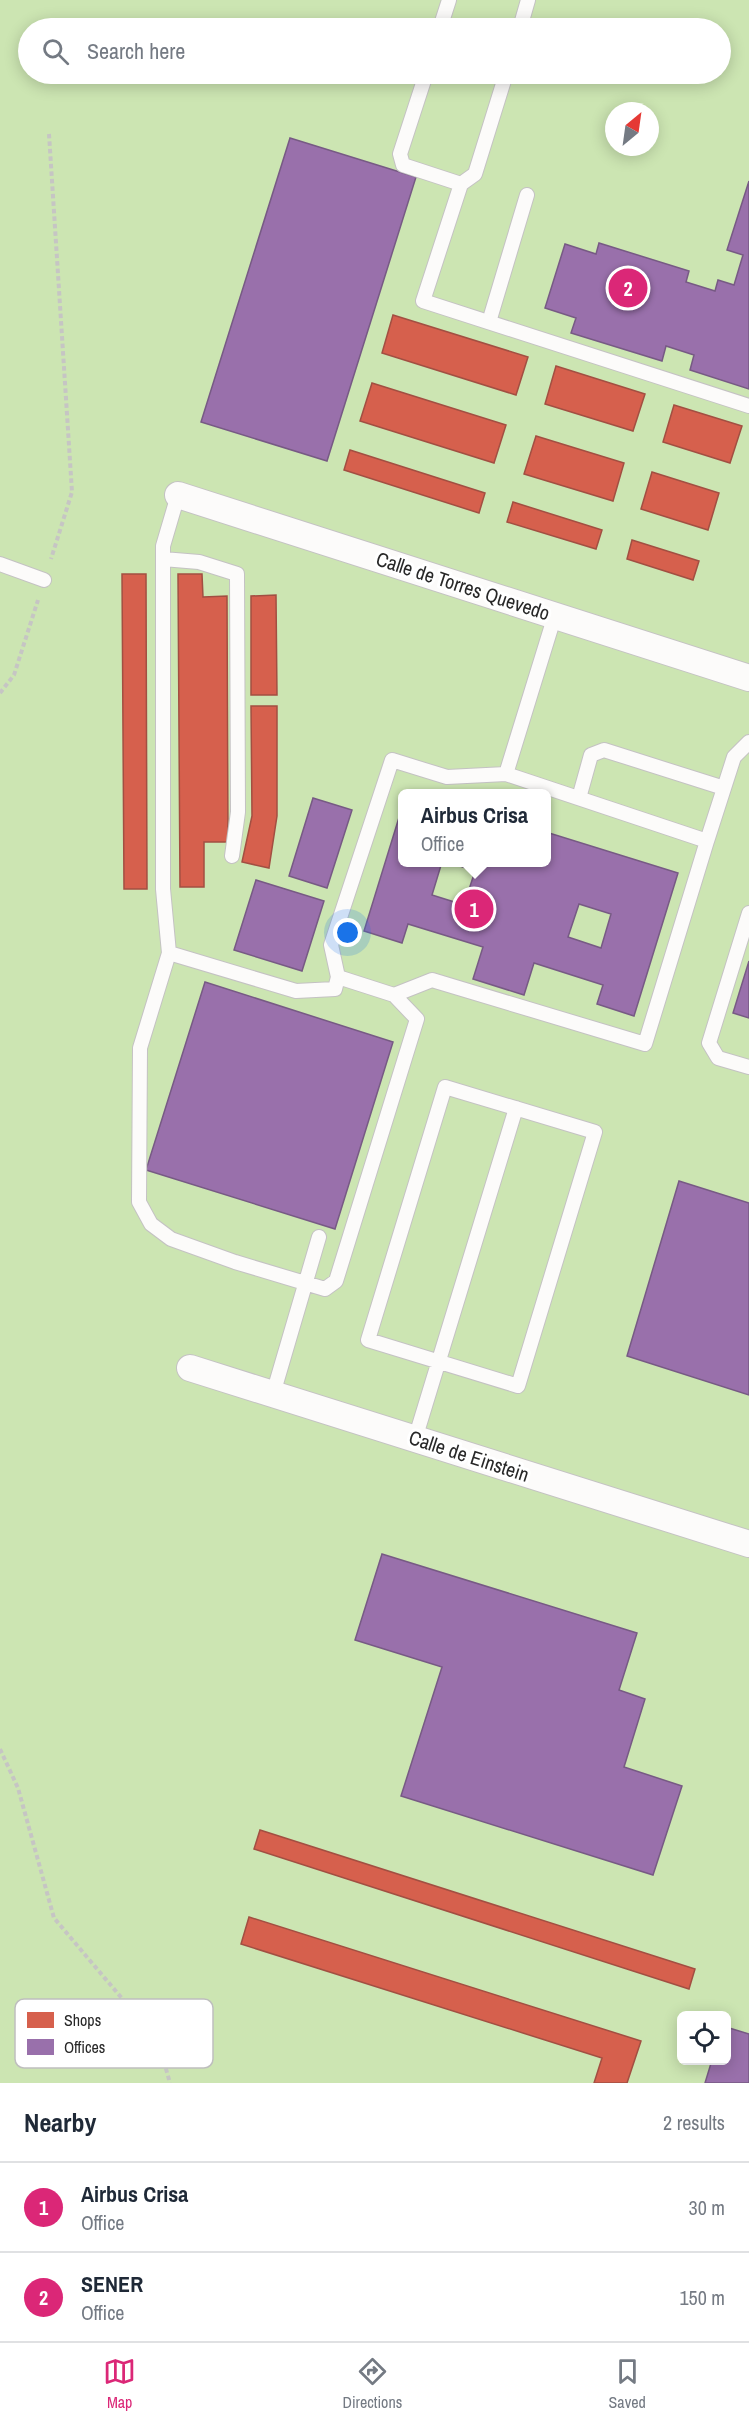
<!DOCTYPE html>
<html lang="en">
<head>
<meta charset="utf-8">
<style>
  :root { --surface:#fff; --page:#f6f6f7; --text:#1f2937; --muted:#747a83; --line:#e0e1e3; --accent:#db2777 }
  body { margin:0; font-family:"Archivo Narrow",sans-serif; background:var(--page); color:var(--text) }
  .controls { position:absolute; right:18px; bottom:18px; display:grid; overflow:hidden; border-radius:9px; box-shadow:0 3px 15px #0003 }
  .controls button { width:54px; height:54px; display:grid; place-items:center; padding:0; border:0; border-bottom:2px solid var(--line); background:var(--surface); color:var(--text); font:30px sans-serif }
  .compass { position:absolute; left:605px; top:102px; width:54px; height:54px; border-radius:50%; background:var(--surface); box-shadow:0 3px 15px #0003; rotate:29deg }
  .you { position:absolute; left:348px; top:933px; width:21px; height:21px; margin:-15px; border:4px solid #fff; border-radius:50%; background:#1a73e8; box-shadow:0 0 0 9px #1a73e833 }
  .badge { display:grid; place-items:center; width:39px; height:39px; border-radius:50%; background:var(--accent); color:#fff; font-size:20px; font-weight:700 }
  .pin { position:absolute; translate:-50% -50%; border:3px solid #fff; box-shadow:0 2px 6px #0006 }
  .popup { position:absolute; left:398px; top:789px; width:153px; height:78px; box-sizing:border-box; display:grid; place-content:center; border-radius:9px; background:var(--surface); filter:drop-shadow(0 2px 4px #0005); font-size:20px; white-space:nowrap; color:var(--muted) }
  .popup b { font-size:22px; color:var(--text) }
  .popup::after { content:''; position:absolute; left:50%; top:100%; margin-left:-12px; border:12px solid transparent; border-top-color:var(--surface) }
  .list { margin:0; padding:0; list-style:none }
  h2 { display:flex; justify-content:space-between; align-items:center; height:78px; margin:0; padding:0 24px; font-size:26px }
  h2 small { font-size:20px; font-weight:400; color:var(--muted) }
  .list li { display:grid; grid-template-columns:39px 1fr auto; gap:18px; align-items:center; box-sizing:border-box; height:90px; padding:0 24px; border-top:2px solid var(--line) }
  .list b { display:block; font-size:22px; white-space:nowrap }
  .list p { margin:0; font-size:20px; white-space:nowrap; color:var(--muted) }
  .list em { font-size:20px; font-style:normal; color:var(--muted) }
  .icon { flex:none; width:33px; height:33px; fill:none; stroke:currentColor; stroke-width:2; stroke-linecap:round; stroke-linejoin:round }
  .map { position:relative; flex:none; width:749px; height:2083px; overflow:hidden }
  .search { position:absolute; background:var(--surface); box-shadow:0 3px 15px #0003; left:18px; right:18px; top:18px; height:66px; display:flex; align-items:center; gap:15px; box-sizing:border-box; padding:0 21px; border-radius:33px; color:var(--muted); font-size:22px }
  .sheet { height:258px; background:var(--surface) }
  nav { display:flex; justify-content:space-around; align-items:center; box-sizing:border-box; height:84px; border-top:2px solid var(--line); background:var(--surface); font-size:16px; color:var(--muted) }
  nav a { display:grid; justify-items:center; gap:3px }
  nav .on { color:var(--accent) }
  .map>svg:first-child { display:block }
  .green { fill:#cce5b2; fill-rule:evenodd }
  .shops { fill:#d6604d; stroke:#a24f42; stroke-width:1.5 }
  .offices { fill:#9970ab; stroke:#775a84; stroke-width:1.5; fill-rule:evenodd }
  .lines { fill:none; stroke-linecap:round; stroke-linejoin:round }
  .service-casing { stroke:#c4c2c3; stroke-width:16 }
  .minor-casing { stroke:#c4c2c3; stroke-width:28 }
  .path { stroke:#c6c5c4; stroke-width:4; stroke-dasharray:4.5 3; stroke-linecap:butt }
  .service { stroke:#fcfbfa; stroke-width:14 }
  .minor { stroke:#fcfbfa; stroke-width:26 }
  .labels { text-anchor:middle; stroke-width:6; stroke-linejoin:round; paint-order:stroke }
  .street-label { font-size:20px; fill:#282828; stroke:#fff }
  .key { fill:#fff; stroke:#bebebe; stroke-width:1.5 }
  .key-label { font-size:16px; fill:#282828 }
</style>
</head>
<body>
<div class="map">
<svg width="749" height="2083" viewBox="0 0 749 2083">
  <rect width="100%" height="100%" fill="#e8e2dc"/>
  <path class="green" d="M0,0H749V2083H0ZM28,28H720V74H28ZM614,111H650V147H614ZM402,794H546V862H402ZM682,2016H726V2060H682Z"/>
  <path class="shops" d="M393,315L528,357L516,395L382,353Z
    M556,366L645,394L633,431L545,404Z
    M372,383L506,425L494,463L360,421Z
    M674,405L742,426L730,463L663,442Z
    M536,436L624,463L613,501L524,474Z
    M350,450L485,493L479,513L344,470Z
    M652,472L719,493L708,530L641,509Z
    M513,502L602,530L596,549L507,522Z
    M632,540L699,561L693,580L627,559Z
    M122,574H146L147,889H124Z
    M178,574H202L203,597L227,596L228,842H204V887H180Z
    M276,595L277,695H251V596Z
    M251,706H277V816L269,868L242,862L252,816Z
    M260,1830L695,1969L689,1989L254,1849Z
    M249,1917L641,2041L627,2083H594L602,2058L241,1944Z"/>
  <path class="offices" d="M290,138L416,177L327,461L201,422Z
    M749,181V389L690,370L694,355L666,346L662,361L571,333L576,318L545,308L565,244L596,254L599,243L689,271L686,282L715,291L718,280L734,285L743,255L727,250Z
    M313,798L352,810L327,888L289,876Z
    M401,811L402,862H442L432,895L464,905L475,871L448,862H546V832L678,873L634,1016L597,1004L603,985L534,963L524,995L473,979L483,947L408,924L402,943L364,931ZM579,904L611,914L601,948L568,937Z
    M256,880L324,901L302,971L234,950Z
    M749,961V1018L733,1013Z
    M205,982L393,1042L335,1229L146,1170Z
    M679,1181L749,1203V1395L627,1356Z
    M382,1554L637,1633L619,1690L645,1699L624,1767L682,1786L653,1875L401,1796L442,1667L355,1640Z
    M726,2027L749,2034V2083H705L712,2060H726Z"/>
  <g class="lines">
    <defs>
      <path id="service" d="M440,28L449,0
        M520,28L528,0
        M426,74L400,154L403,165L461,184
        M506,74L475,174L461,184L423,301L749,406
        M489,322L527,195
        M178,495L163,546V889L169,953L296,991L335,989L338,977L331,945L392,760L447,777L506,774L555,615
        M163,559L199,562L237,574L238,812L232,856
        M0,564L44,580
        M506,774L707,841L734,757L749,742
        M579,798L591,755L604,750L724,788
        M749,913L709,1043L718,1058L749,1067
        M169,953L140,1048L139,1202L151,1224L171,1239L235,1262L325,1289L336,1281L417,1019L394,995L338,977
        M394,995L432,980L645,1044L707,841
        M445,1087L595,1132L518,1386L368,1340Z
        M273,1394L319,1237
        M415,1439L516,1108"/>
      <path id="minor" d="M178,495L749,678
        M190,1368L749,1544"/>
    </defs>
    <use href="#service" class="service-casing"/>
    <use href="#minor" class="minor-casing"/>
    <path class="path" d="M49,134L72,492L51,559
      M0,693L14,675L38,600
      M0,1749L18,1788L54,1918L158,2041L170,2083"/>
    <use href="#service" class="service"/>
    <use href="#minor" class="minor"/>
  </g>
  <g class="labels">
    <g class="street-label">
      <text transform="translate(463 586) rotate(18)" y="7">Calle de Torres Quevedo</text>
      <text transform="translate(469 1456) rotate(18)" y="7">Calle de Einstein</text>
    </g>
  </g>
  <rect x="15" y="1999" width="198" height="69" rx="9" class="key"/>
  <rect x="27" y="2012" width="27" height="16" fill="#d6604d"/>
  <rect x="27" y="2039" width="27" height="16" fill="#9970ab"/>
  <g class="key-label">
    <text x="64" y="2026">Shops</text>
    <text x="64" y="2053">Offices</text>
  </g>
</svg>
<div class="controls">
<button><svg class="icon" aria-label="locate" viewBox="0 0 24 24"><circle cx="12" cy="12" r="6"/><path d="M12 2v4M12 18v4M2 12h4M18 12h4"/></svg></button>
</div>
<svg class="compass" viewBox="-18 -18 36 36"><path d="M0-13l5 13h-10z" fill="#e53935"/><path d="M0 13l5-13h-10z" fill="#747a83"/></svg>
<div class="you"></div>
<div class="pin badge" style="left:474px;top:909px">1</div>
<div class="popup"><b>Airbus Crisa</b>Office</div>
<div class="pin badge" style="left:628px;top:288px">2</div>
<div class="search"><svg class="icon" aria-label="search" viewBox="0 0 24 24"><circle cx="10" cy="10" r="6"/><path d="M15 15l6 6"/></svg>Search here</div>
</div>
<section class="sheet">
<h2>Nearby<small>2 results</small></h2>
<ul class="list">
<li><span class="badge">1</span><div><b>Airbus Crisa</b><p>Office</p></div><em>30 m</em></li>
<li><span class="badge">2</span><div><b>SENER</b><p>Office</p></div><em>150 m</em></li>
</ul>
</section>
<nav>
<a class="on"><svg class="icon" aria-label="map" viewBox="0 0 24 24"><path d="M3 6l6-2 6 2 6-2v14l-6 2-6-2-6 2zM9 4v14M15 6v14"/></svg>Map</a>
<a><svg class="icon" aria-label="directions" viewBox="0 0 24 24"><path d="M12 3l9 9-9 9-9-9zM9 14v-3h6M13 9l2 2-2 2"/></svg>Directions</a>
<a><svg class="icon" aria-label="saved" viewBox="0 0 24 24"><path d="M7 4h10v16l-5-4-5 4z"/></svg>Saved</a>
</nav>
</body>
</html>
